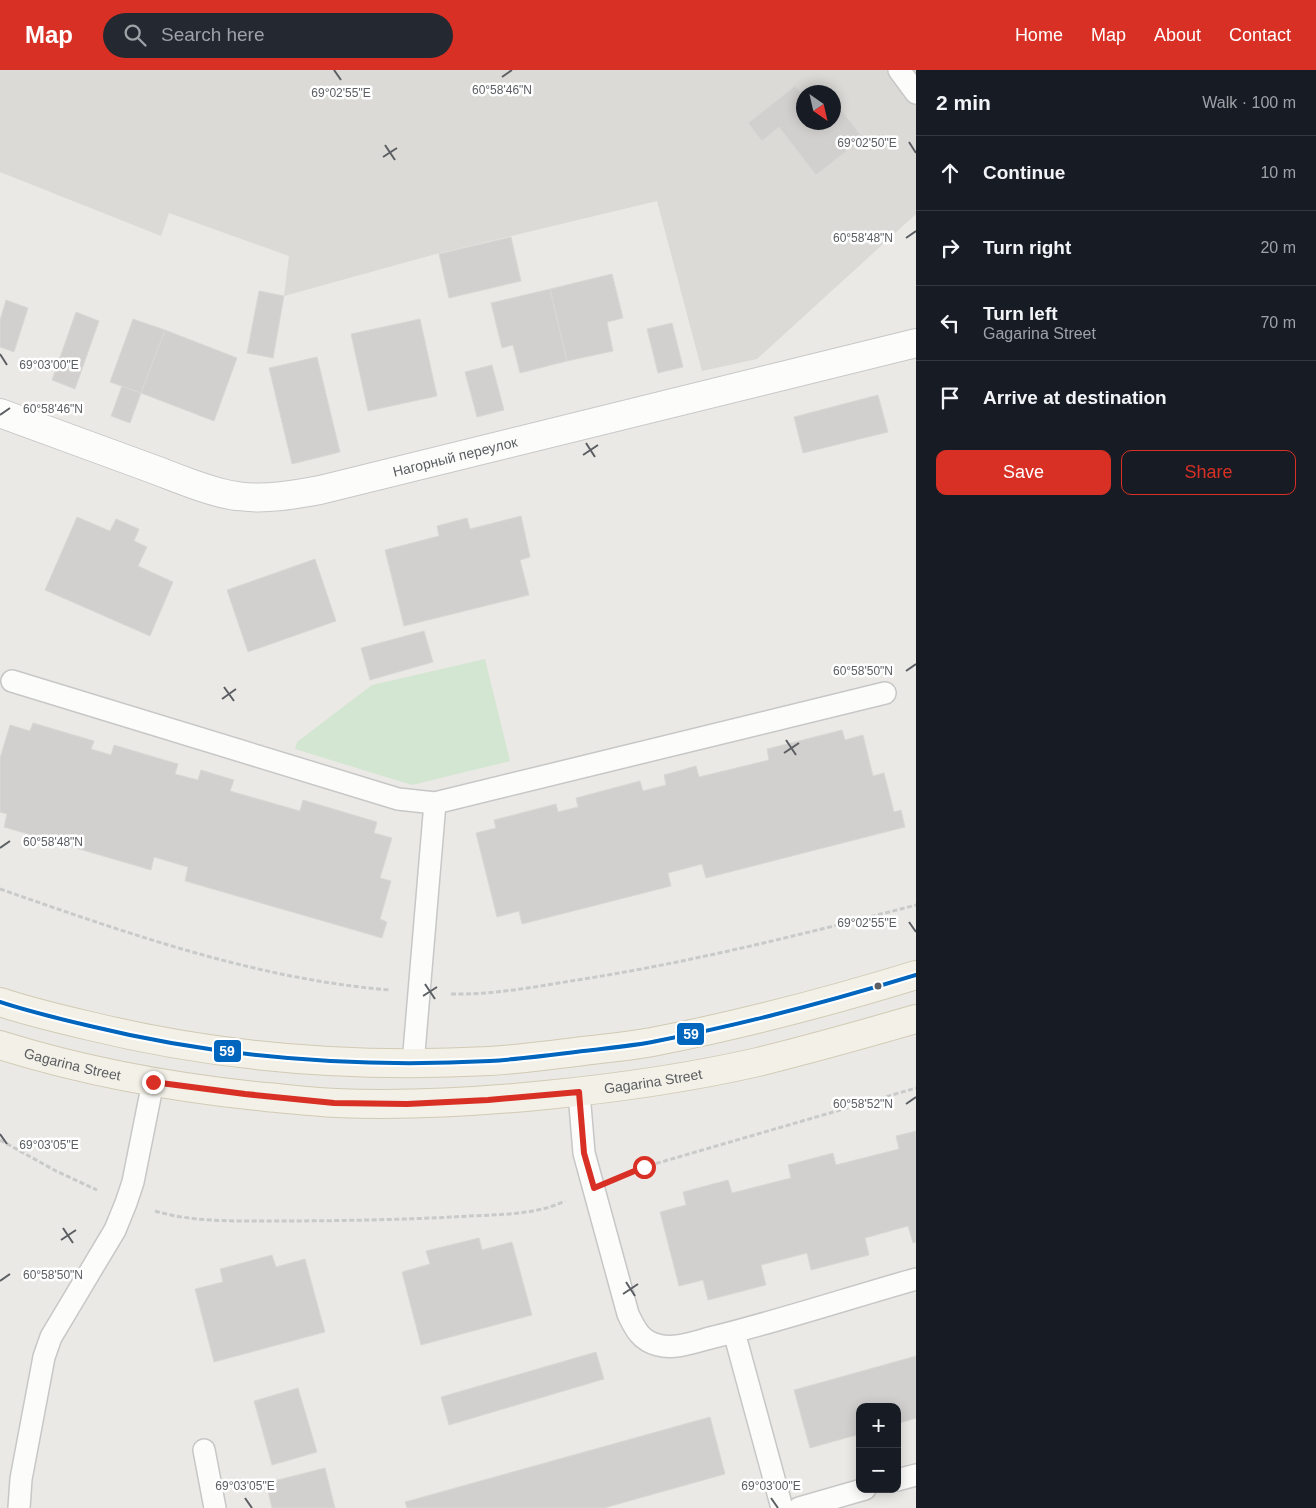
<!DOCTYPE html>
<html lang="en">
<head>
<meta charset="utf-8">
<style>
  :root { --surface:#171b24; --page:#242831; --text:#f1f3f6; --muted:#9ea1a6; --line:#363941; --accent:#d93025 }
  body { margin:0; font-family:Helvetica,sans-serif; background:var(--page); color:var(--text) }
  .controls { position:absolute; right:15px; bottom:15px; display:grid; overflow:hidden; border-radius:10px; box-shadow:0 2px 12px #0003 }
  .controls button { width:45px; height:45px; display:grid; place-items:center; padding:0; border:0; border-bottom:1px solid var(--line); background:var(--surface); color:var(--text); font:25px sans-serif }
  .compass { position:absolute; left:796px; top:15px; width:45px; height:45px; border-radius:50%; background:var(--surface); box-shadow:0 2px 12px #0003; rotate:146deg }
  .stop { position:absolute; width:15px; height:15px; margin:-11px; border:4px solid #d93025; border-radius:50%; background:#fff }
  .stop.end { background:#d93025; border-color:#fff; box-shadow:0 1px 5px #0008 }
  .list { margin:0; padding:0; list-style:none }
  h2 { display:flex; justify-content:space-between; align-items:center; height:65px; margin:0; padding:0 20px; font-size:21px }
  h2 small { font-size:16px; font-weight:400; color:var(--muted) }
  .list li { display:grid; grid-template-columns:32px 1fr auto; gap:15px; align-items:center; box-sizing:border-box; height:75px; padding:0 20px; border-top:1px solid var(--line) }
  .list b { display:block; font-size:19px; white-space:nowrap }
  .list p { margin:0; font-size:16px; white-space:nowrap; color:var(--muted) }
  .list em { font-size:16px; font-style:normal; color:var(--muted) }
  .actions { display:flex; gap:10px; padding:15px 20px }
  .actions a { flex:1; padding:11px 0; border:1px solid var(--accent); border-radius:10px; text-align:center; font-size:18px; color:var(--accent) }
  .actions .main { background:var(--accent); color:#fff }
  .icon { flex:none; width:28px; height:28px; fill:none; stroke:currentColor; stroke-width:2; stroke-linecap:round; stroke-linejoin:round }
  .map { position:relative; flex:none; width:916px; height:1438px; overflow:hidden }
  header { display:flex; align-items:center; gap:30px; box-sizing:border-box; height:70px; padding:0 25px; background:var(--accent); color:#fff }
  header strong { font-size:24px }
  nav { display:flex; gap:28px; margin-inline-start:auto; font-size:18px }
  .search { width:350px; height:45px; background:var(--page); display:flex; align-items:center; gap:12px; box-sizing:border-box; padding:0 18px; border-radius:28px; color:var(--muted); font-size:19px }
  main { display:flex }
  aside { flex:1; background:var(--surface) }
  .map>svg:first-child { display:block }
  .industrial { fill:#dbdad6; fill-rule:evenodd }
  .green { fill:#d3e6d1 }
  .building { fill:#d1d0ce; stroke:#dad8d4 }
  .lines { fill:none; stroke-linecap:round; stroke-linejoin:round }
  .service-casing { stroke:#c7c7c7; stroke-width:24 }
  .minor-casing { stroke:#c7c7c7; stroke-width:30 }
  .primary-casing { stroke:#d1cab4; stroke-width:30 }
  .path { stroke:#c8cbc9; stroke-width:3; stroke-dasharray:5 2.5; stroke-linecap:butt }
  .service { stroke:#fcfcfb; stroke-width:21 }
  .minor { stroke:#fcfcfb; stroke-width:28 }
  .primary { stroke:#f2f0e7; stroke-width:28 }
  .bus-1-casing { stroke:#fff; stroke-width:8 }
  .bus-1 { stroke:#0065bd; stroke-width:4 }
  .route { stroke:#d93025; stroke-width:6 }
  .ticks { fill:none; stroke:#5b5e62; stroke-width:2 }
  .bus-dot { fill:#5b5e62; stroke:#fff; stroke-width:2 }
  .labels { text-anchor:middle; stroke-width:5; stroke-linejoin:round; paint-order:stroke }
  .street-label { font-size:14px; fill:#5b5e62; stroke:#fff }
  .ticks-label { font-size:12px; text-anchor:middle; fill:#5b5e62; stroke:#fff; stroke-width:5; stroke-linejoin:round; paint-order:stroke }
  .line-badge { stroke:#fff; stroke-width:2 }
  .badge-label { font-size:14px; text-anchor:middle; font-weight:bold; fill:#fff }
</style>
</head>
<body>
<header>
<strong>Map</strong>
<div class="search"><svg class="icon" aria-label="search" viewBox="0 0 24 24"><circle cx="10" cy="10" r="6"/><path d="M15 15l6 6"/></svg>Search here</div>
<nav><a>Home</a><a>Map</a><a>About</a><a>Contact</a></nav>
</header>
<main>
<div class="map">
<svg width="916" height="1438" viewBox="0 0 916 1438">
  <rect width="100%" height="100%" fill="#eae9e5"/>
  <path class="industrial" d="M0,0H916V144L757,289L702,301L657,131L436,184L284,226L289,186L169,143L161,166L0,102ZM804,22H834V52H804Z"/>
  <path class="green" d="M485,589L510,691L412,715L295,679L297,672L372,615Z"/>
  <path class="building" d="M795,16L804,27V52H834V31L863,68L816,105L779,57L762,71L748,53Z
    M511,167L521,211L449,228L439,184Z
    M612,204L623,248L607,252L613,281L567,291L550,219Z
    M550,219L567,291L520,303L513,275L502,278L491,233Z
    M259,221L284,226L273,288L247,283Z
    M6,230L28,238L14,282L0,277V250Z
    M76,242L99,251L75,319L52,310Z
    M133,249L165,260L141,323L110,312Z
    M420,249L437,326L368,341L351,264Z
    M672,253L683,297L658,303L647,259Z
    M165,260L237,288L214,351L141,323Z
    M317,287L340,382L292,394L269,298Z
    M492,295L504,340L477,347L465,302Z
    M122,316L141,323L130,353L111,346Z
    M878,325L888,362L803,383L794,347Z
    M521,446L530,487L520,490L529,525L404,556L385,480L439,466L437,456L467,448L470,459Z
    M77,447L110,461L116,449L139,459L134,471L147,477L138,496L173,512L150,566L45,520Z
    M315,489L336,551L248,582L227,520Z
    M424,561L433,592L370,610L361,578Z
    M33,653L94,671L91,679L111,685L114,675L178,694L175,704L198,710L201,700L234,710L230,721L300,741L303,730L377,752L374,763L392,768L380,808L391,811L380,849L387,852L382,868L185,811L188,797L154,787L151,800L4,757L7,744L0,742V688L10,655L30,661Z
    M842,660L845,670L863,665L873,706L884,703L894,742L901,740L905,757L706,808L702,794L668,803L671,816L522,854L519,841L497,847L476,763L496,758L494,750L556,734L558,742L578,737L576,728L640,711L643,721L666,715L664,705L696,696L699,707L769,690L767,679Z
    M916,1061V1172L913,1173L908,1156L865,1168L869,1185L811,1200L807,1183L761,1195L766,1215L708,1230L703,1210L679,1216L660,1142L686,1135L683,1122L728,1110L732,1123L791,1108L788,1095L833,1083L836,1095L899,1079L896,1066Z
    M479,1168L482,1180L512,1172L532,1245L421,1275L402,1202L430,1194L426,1181Z
    M272,1185L276,1197L305,1189L325,1262L214,1292L195,1219L223,1212L220,1199Z
    M596,1282L604,1309L449,1355L441,1327Z
    M916,1286V1348L897,1354V1337H860V1364L810,1378L794,1320Z
    M298,1318L317,1382L272,1395L254,1331Z
    M710,1347L725,1404L604,1438H407L405,1432Z
    M325,1398L335,1438H272L266,1413Z"/>
  <g class="lines">
    <defs>
      <path id="service" d="M899,0L916,23
        M12,611L398,729L435,733L885,623
        M413,994L435,733
        M579,1023L584,1083L628,1244C635,1259 641,1271 658,1275C676,1280 697,1271 714,1267C782,1250 849,1228 916,1209
        M734,1262L782,1438
        M204,1380L215,1438
        M897,1410L916,1405
        M19,1438L21,1409L44,1287L51,1267L115,1160L126,1133L133,1112L153,1012
        M799,1438L865,1419"/>
      <g id="minor">
        <path id="s1" d="M0,343C50,361 100,380 150,398C175,407 211,423 237,426C265,430 293,425 320,420L916,273"/>
      </g>
      <g id="primary">
        <path d="M0,932C30,942 60,949 90,956C221,988 356,998 490,991C521,989 552,985 583,981C608,978 633,976 657,971C745,954 831,931 916,905"/>
        <path id="s2" d="M0,975C86,1002 176,1018 266,1027C289,1029 312,1032 336,1033C406,1036 476,1032 546,1025C617,1018 688,1008 758,992C811,979 864,964 916,949"/>
      </g>
    </defs>
    <use href="#service" class="service-casing"/>
    <use href="#minor" class="minor-casing"/>
    <use href="#primary" class="primary-casing"/>
    <path class="path" d="M0,819C127,863 255,909 390,920
      M451,924C497,925 544,915 590,908C700,890 808,863 916,835
      M0,1070L56,1101L97,1120
      M621,1107L644,1097L916,1018
      M155,1141C192,1152 232,1151 271,1151C332,1151 393,1150 453,1147C490,1144 532,1147 565,1131"/>
    <use href="#service" class="service"/>
    <use href="#minor" class="minor"/>
    <use href="#primary" class="primary"/>
    <defs>
      <path id="bus-1" d="M0,932C30,942 60,949 90,956C221,988 356,998 490,991C521,989 552,985 583,981C608,978 633,976 657,971C745,954 831,931 916,905"/>
    </defs>
    <use href="#bus-1" class="bus-1-casing"/>
    <use href="#bus-1" class="bus-1"/>
  </g>
  <g class="lines">
    <path class="route" d="M153,1012L245,1024L334,1033L407,1034L488,1030L579,1022L584,1083L594,1118L644,1097"/>
  </g>
  <path class="ticks" d="M334,0L341,10M502,7L512,0M909,72L916,83M385,75L395,90M383,87L397,78M906,168L916,161M0,284L7,295M0,345L10,338M586,373L595,387M583,385L598,375M906,601L916,594M224,617L234,631M222,629L236,619M786,670L796,685M784,683L799,673M0,778L10,771M909,852L916,862M425,914L435,929M423,926L437,917M906,1034L916,1027M0,1064L7,1074M63,1158L73,1173M61,1170L76,1160M0,1211L10,1204M626,1212L635,1226M623,1224L638,1214M245,1428L252,1438M771,1428L778,1438"/>
  <circle class="bus-dot" cx="878" cy="916" r="4.5"/>
  <g class="labels">
    <g class="street-label">
      <text dy="5" stroke="none"><textPath href="#s1" startOffset="474">Нагорный переулок</textPath></text>
      <text dy="5" stroke="none"><textPath href="#s2" startOffset="75">Gagarina Street</textPath></text>
      <text dy="5" stroke="none"><textPath href="#s2" startOffset="660">Gagarina Street</textPath></text>
    </g>
  </g>
  <g class="ticks-label">
    <text x="502" y="24">60°58'46"N</text>
    <text x="341" y="27">69°02'55"E</text>
    <text x="867" y="77">69°02'50"E</text>
    <text x="863" y="172">60°58'48"N</text>
    <text x="49" y="299">69°03'00"E</text>
    <text x="53" y="343">60°58'46"N</text>
    <text x="863" y="605">60°58'50"N</text>
    <text x="53" y="776">60°58'48"N</text>
    <text x="867" y="857">69°02'55"E</text>
    <text x="863" y="1038">60°58'52"N</text>
    <text x="49" y="1079">69°03'05"E</text>
    <text x="53" y="1209">60°58'50"N</text>
    <text x="245" y="1420">69°03'05"E</text>
    <text x="771" y="1420">69°03'00"E</text>
  </g>
  <g class="line-badge">
    <rect x="676" y="952" width="29" height="24" rx="5" fill="#0065bd"/>
    <rect x="213" y="969" width="29" height="24" rx="5" fill="#0065bd"/>
  </g>
  <g class="badge-label">
    <text x="691" y="969">59</text>
    <text x="227" y="986">59</text>
  </g>
</svg>
<div class="controls">
<button>+</button>
<button>−</button>
</div>
<svg class="compass" viewBox="-18 -18 36 36"><path d="M0-13l5 13h-10z" fill="#e53935"/><path d="M0 13l5-13h-10z" fill="#9ea1a6"/></svg>
<div class="stop" style="left:644px;top:1097px"></div>
<div class="stop end" style="left:153px;top:1012px"></div>
</div>
<aside>
<h2>2 min<small>Walk · 100 m</small></h2>
<ul class="list">
<li><svg class="icon" aria-label="ahead" viewBox="0 0 24 24"><path d="M12 20V5M6 11l6-6 6 6"/></svg><div><b>Continue</b></div><em>10 m</em></li>
<li><svg class="icon" aria-label="right" viewBox="0 0 24 24"><path d="M7 20v-9h11M14 6l5 5-5 5"/></svg><div><b>Turn right</b></div><em>20 m</em></li>
<li><svg class="icon" aria-label="left" viewBox="0 0 24 24"><path d="M17 20v-9H6M10 6l-5 5 5 5"/></svg><div><b>Turn left</b><p>Gagarina Street</p></div><em>70 m</em></li>
<li><svg class="icon" aria-label="arrive" viewBox="0 0 24 24"><path d="M6 21V4h12l-3 4 3 4H6"/></svg><div><b>Arrive at destination</b></div></li>
</ul>
<div class="actions"><a class="main">Save</a><a>Share</a></div>
</aside>
</main>
</body>
</html>
